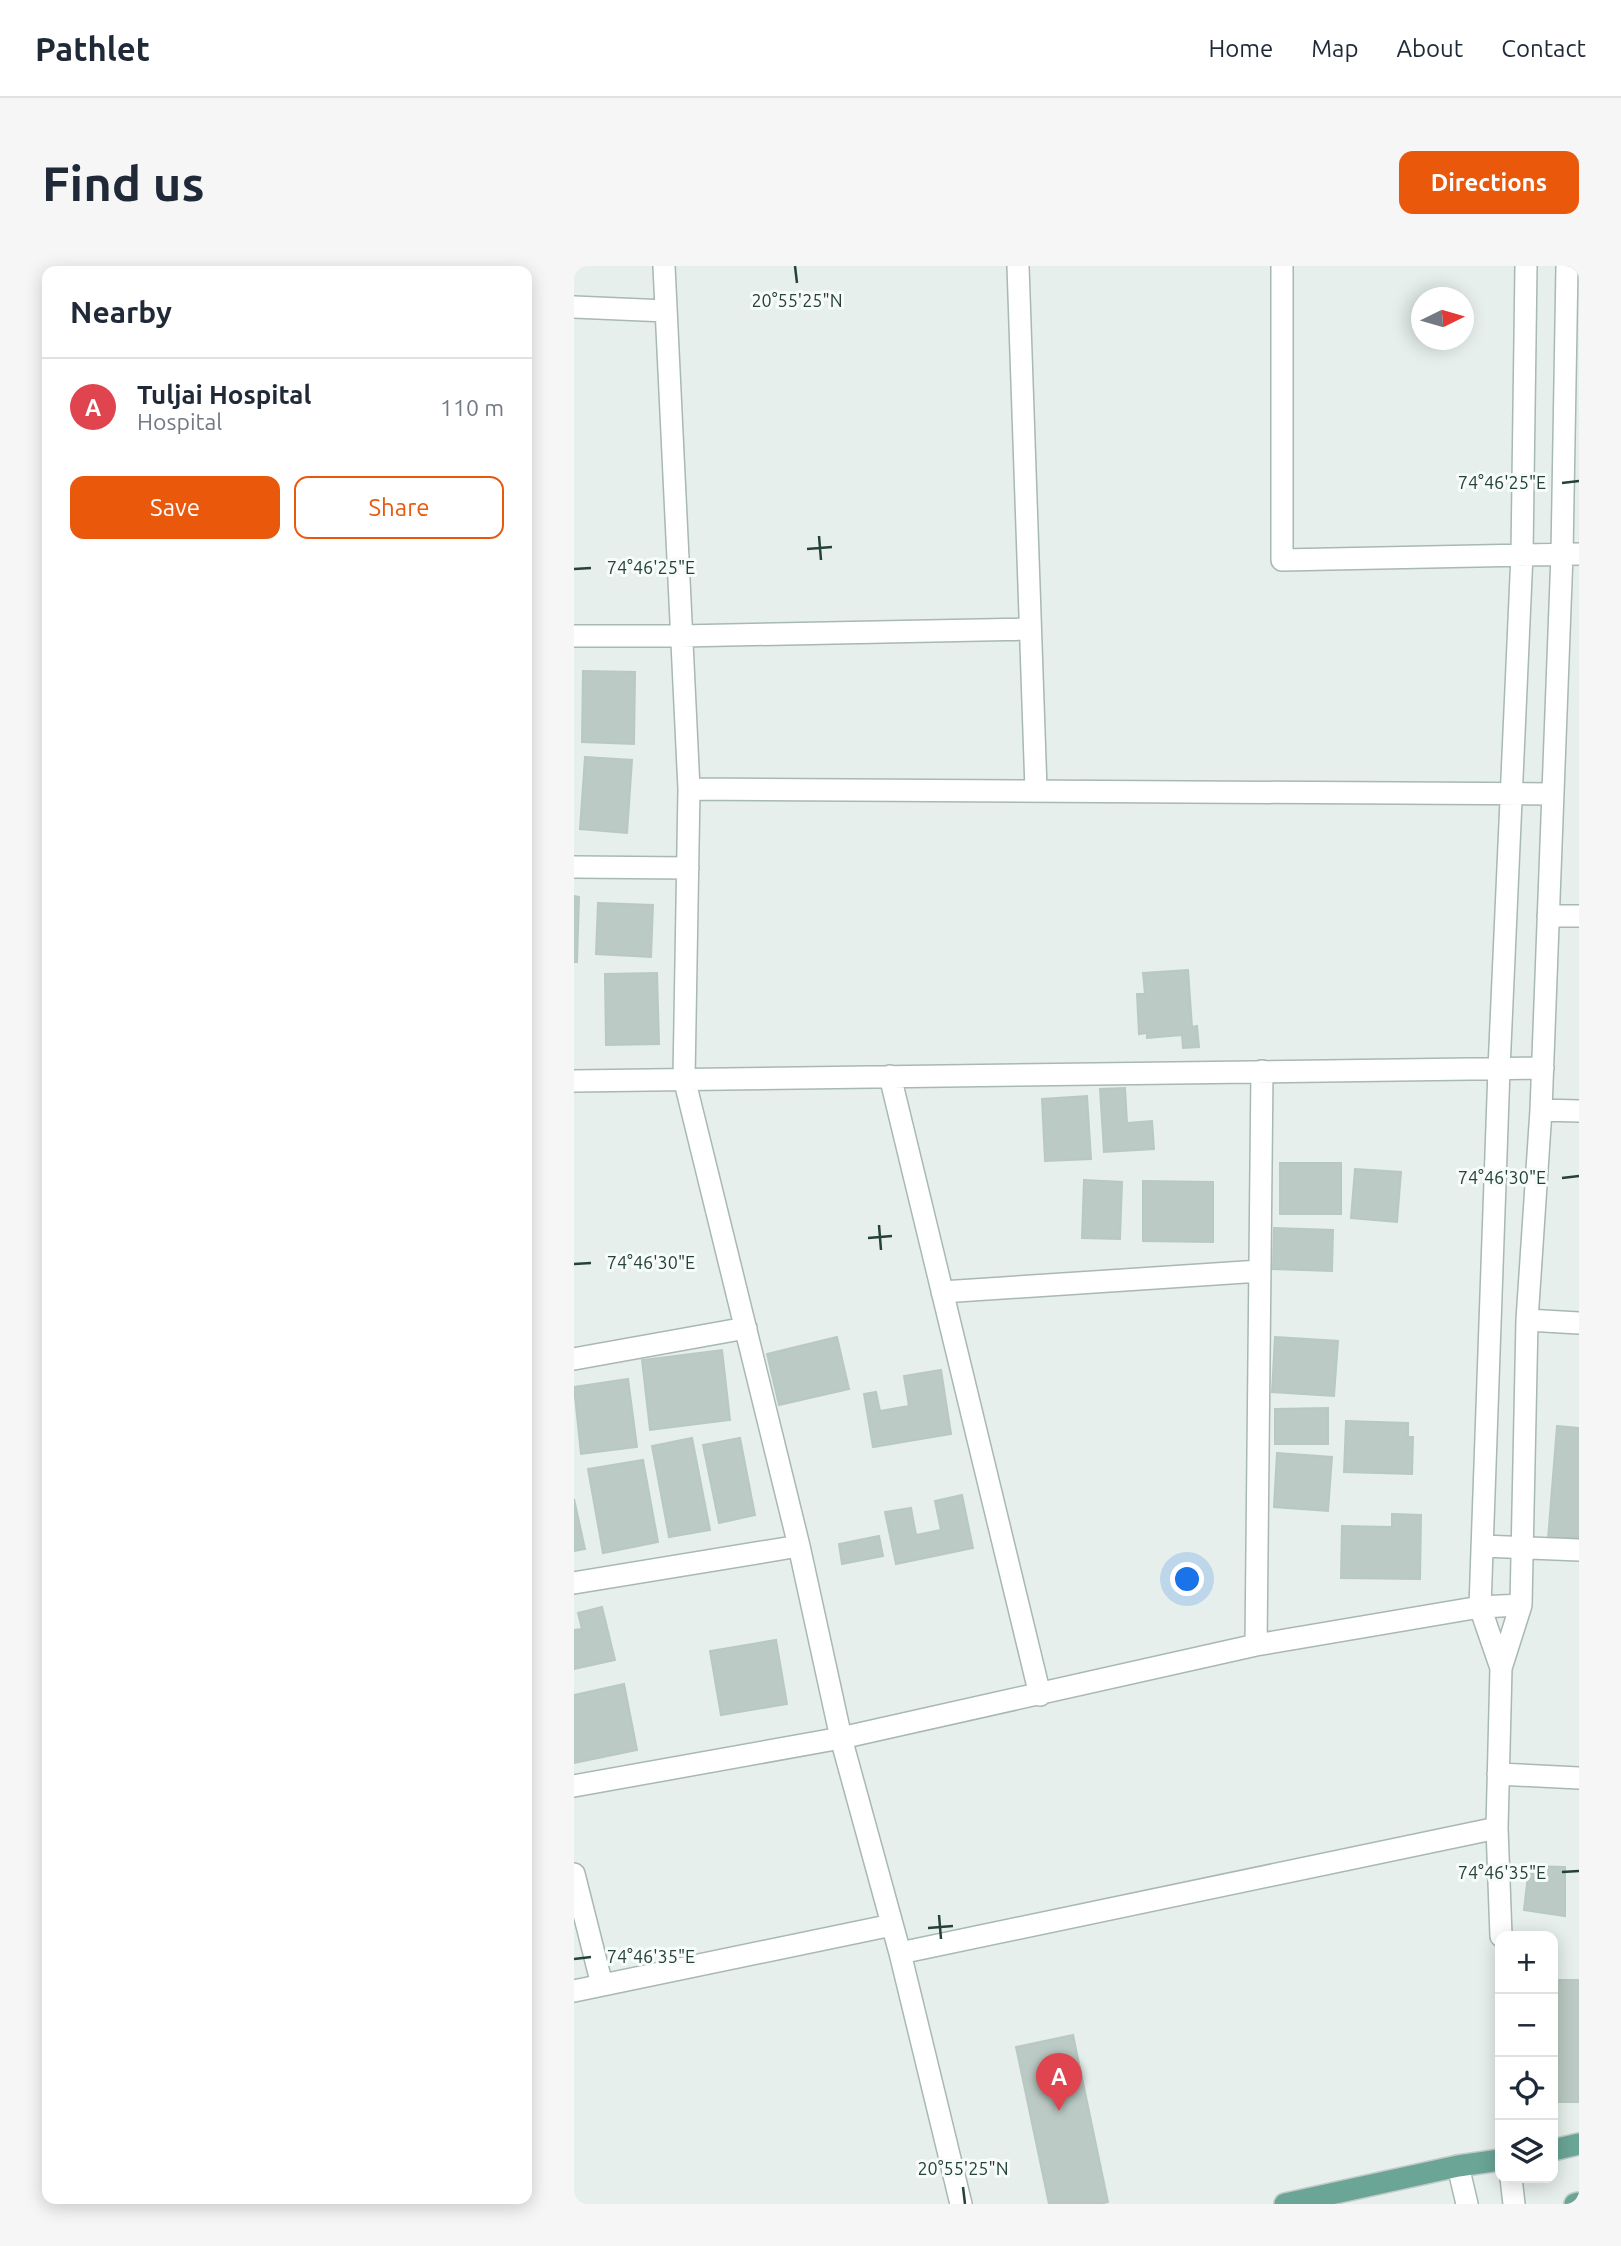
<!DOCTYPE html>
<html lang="en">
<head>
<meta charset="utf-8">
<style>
  :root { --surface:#fff; --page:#f6f6f7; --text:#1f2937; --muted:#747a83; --line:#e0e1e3; --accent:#ea580c }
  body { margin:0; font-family:Ubuntu,sans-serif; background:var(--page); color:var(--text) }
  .controls { position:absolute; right:21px; bottom:21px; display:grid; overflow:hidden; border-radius:14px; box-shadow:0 4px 18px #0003 }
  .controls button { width:63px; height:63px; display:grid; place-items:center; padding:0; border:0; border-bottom:2px solid var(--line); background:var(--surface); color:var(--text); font:35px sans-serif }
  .compass { position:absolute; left:837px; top:21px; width:63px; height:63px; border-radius:50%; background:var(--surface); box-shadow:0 4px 18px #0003; rotate:85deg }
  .you { position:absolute; left:614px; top:1314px; width:24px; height:24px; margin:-18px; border:5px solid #fff; border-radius:50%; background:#1a73e8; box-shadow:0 0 0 10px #1a73e833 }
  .badge { display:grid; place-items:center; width:46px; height:46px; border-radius:50%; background:var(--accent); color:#fff; font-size:23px; font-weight:700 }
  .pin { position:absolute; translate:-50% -58px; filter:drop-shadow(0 2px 4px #0008) }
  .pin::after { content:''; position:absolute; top:37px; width:24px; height:21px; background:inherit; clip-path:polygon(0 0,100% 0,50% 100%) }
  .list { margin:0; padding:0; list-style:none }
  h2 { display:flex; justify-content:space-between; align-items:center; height:91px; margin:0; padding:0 28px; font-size:30px }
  h2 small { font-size:23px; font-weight:400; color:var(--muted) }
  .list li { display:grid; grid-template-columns:46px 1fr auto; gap:21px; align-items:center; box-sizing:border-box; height:98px; padding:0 28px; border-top:2px solid var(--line) }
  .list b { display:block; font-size:26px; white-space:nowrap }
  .list p { margin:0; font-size:23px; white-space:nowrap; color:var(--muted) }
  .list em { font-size:23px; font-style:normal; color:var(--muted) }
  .actions { display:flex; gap:14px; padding:21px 28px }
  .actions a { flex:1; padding:16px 0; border:2px solid var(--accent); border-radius:14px; text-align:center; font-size:24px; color:var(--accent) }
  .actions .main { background:var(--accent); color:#fff }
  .icon { flex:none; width:38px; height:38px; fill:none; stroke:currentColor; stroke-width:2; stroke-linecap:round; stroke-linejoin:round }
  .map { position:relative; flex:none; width:1005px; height:1938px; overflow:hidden; border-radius:14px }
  header { display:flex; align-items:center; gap:42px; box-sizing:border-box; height:98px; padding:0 35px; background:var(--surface); border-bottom:2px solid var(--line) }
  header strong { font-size:33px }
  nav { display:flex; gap:38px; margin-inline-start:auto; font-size:24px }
  .intro { display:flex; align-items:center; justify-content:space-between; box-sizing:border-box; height:168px; padding:0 42px }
  h1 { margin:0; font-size:49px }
  .button { padding:18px 32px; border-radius:14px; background:var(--accent); color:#fff; font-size:24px; font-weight:700 }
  main { display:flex; gap:42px; padding:0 42px }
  aside { flex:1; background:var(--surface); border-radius:14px; box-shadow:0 4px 18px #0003 }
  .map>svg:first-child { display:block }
  .building { fill:#bbcac4; stroke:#b8c9c2; stroke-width:2 }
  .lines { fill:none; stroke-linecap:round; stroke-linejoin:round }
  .minor-casing { stroke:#a8b8b2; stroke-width:24 }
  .major-casing { stroke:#c2cac8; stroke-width:24 }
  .minor { stroke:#fff; stroke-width:21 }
  .major { stroke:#6aa596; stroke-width:21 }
  .ticks { fill:none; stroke:#24423a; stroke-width:2.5 }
  .ticks-label { font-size:18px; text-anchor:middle; fill:#24423a; stroke:#f7fbf9; stroke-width:6; stroke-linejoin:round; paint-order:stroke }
</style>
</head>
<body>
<header>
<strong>Pathlet</strong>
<nav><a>Home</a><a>Map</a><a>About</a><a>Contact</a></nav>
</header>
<div class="intro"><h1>Find us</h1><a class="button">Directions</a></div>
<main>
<aside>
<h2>Nearby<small></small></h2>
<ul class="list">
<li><span class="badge" style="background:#e0444e">A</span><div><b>Tuljai Hospital</b><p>Hospital</p></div><em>110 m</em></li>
</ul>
<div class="actions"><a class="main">Save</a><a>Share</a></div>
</aside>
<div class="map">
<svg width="1005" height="1938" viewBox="0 0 1005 1938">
  <rect width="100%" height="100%" fill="#e6efeb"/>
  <path class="building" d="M9,405L61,406L60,478L8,476Z
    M11,491L58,494L53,567L6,563Z
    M0,630L5,631L3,696H0Z
    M24,637L79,639L77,691L22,688Z
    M614,704L618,761L623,760L625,781L609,782L608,769L573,772V767L565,768L563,728H571L569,707Z
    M83,707L85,778L32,779L31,708Z
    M551,822L553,857L578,855L580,883L530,886L526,823Z
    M513,830L517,893L471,895L468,833Z
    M706,897H767V948H706Z
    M781,903L827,906L823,956L777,952Z
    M510,914L548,916L546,973L508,972Z
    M569,915L639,916V976L569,975Z
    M700,962L759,964L758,1005L699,1003Z
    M263,1071L275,1123L205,1139L193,1088Z
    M701,1071L764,1075L760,1130L698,1126Z
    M148,1084L156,1154L76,1164L68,1094Z
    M367,1104L377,1168L299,1181L290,1128L302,1126L306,1145L335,1140L330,1110Z
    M54,1113L63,1181L7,1188L0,1121Z
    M754,1142V1178H701V1143Z
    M772,1155L834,1157V1171H839L838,1208L770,1206Z
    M983,1160L1005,1162V1271L974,1273Z
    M118,1172L136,1264L95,1271L78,1180Z
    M166,1172L181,1249L145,1257L129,1179Z
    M703,1187L758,1191L754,1245L700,1241Z
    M69,1194L84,1276L29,1287L14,1203Z
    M388,1229L399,1282L322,1298L311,1246L337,1242L342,1269L367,1264L361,1235Z
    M0,1233L11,1283L0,1285Z
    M818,1248L847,1249L846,1313L767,1312L768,1260L818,1261Z
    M305,1270L309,1290L268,1298L265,1278Z
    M28,1341L41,1394L0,1403V1364L8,1363L4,1347Z
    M202,1374L213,1438L147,1449L136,1385Z
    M50,1418L63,1484L0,1497V1429Z
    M955,1600L991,1601V1650L950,1644Z
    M979,1714H1005V1836H979Z
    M499,1769L534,1936L526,1938H475L442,1781Z"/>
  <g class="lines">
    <defs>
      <path id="minor" d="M90,0L115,523L110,812L225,1280L267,1472L326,1687L387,1938
        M444,0L462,524
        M708,0V294L1005,288
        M0,41L92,45
        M0,370H107L456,363
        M115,523L978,528
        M0,601L114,602
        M974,650H1005
        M316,810L466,1429
        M0,815L969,802
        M967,844L1005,845
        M368,1026L686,1005
        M953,1054L1005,1057
        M0,1093L172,1062
        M908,1280L1005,1284
        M0,1317L225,1280
        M682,1379L688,805
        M927,1402L906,1341L925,803L948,288L952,0
        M924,1508L1005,1512
        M0,1520L267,1472L682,1379L906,1341L947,1339
        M0,1608L28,1719
        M927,1670L923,1562L927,1402L947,1339L953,1054L967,844L988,288L993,0
        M326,1687L923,1562
        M0,1725L318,1659
        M884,1900L893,1938
        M937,1912L940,1938"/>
      <path id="major" d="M979,1884L1005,1878
        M711,1938L884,1900L926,1894
        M1001,1938L1005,1937"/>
    </defs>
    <use href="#minor" class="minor-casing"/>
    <use href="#major" class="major-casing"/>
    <use href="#minor" class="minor"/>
    <use href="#major" class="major"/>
  </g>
  <path class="ticks" d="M221,0L223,17M988,217L1005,215M245,270L247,294M233,283L258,281M0,303L17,302M988,912L1005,910M305,959L307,984M294,972L318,970M0,998L17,997M988,1606L1005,1605M365,1649L367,1673M354,1662L379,1660M0,1693L17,1691M389,1921L391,1938"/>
  <g class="ticks-label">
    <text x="223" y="41">20°55'25"N</text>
    <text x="928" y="223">74°46'25"E</text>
    <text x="77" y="308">74°46'25"E</text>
    <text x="928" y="918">74°46'30"E</text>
    <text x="77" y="1003">74°46'30"E</text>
    <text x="928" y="1613">74°46'35"E</text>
    <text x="77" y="1697">74°46'35"E</text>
    <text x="389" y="1909">20°55'25"N</text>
  </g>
</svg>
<div class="controls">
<button>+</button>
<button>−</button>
<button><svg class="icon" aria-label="locate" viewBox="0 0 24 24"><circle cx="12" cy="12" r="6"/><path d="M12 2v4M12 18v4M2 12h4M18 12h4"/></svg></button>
<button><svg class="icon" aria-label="layers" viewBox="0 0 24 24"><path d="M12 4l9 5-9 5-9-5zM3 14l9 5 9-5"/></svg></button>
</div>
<svg class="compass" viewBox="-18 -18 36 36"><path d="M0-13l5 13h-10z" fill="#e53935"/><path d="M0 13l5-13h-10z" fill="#747a83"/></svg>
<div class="you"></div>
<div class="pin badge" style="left:485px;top:1845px;background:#e0444e">A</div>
</div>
</main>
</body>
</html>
